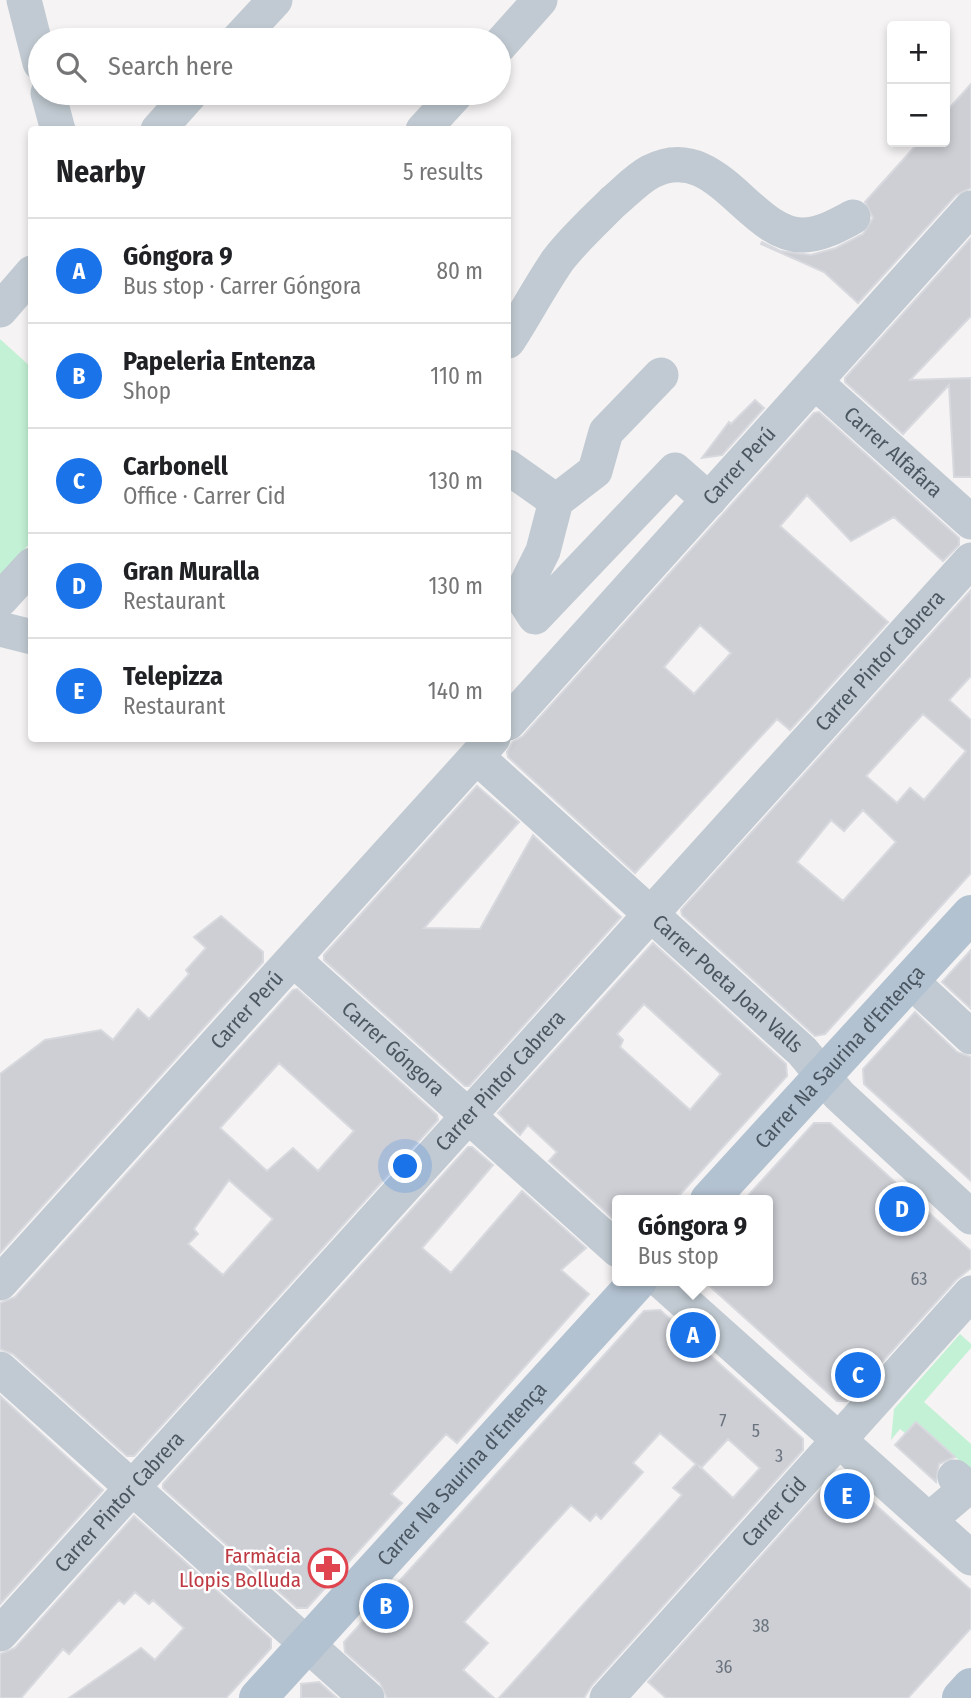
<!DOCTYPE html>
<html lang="en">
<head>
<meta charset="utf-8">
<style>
  :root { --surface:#fff; --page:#f2f2f2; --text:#202124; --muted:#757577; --line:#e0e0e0; --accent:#1a73e8 }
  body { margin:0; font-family:"Fira Sans Condensed",sans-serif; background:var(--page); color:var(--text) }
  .controls { position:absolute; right:21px; top:21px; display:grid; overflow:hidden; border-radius:7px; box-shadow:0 4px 10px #0003 }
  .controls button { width:63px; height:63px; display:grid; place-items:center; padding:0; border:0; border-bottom:2px solid var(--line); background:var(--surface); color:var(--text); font:35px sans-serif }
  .you { position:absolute; left:406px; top:1167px; width:24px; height:24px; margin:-18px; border:5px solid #fff; border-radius:50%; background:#1a73e8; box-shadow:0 0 0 10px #1a73e833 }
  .badge { display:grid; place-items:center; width:46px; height:46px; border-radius:50%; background:var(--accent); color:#fff; font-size:23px; font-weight:700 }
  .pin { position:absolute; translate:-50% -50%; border:4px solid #fff; box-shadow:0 2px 7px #0006 }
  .popup { position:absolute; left:612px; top:1195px; width:161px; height:91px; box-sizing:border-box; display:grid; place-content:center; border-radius:7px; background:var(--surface); filter:drop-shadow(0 2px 5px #0005); font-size:23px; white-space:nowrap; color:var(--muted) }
  .popup b { font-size:26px; color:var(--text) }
  .popup::after { content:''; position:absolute; left:50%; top:100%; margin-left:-14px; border:14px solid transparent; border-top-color:var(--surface) }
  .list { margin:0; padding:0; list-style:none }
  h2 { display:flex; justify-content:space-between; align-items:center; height:91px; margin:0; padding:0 28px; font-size:30px }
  h2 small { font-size:23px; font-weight:400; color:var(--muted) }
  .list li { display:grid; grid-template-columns:46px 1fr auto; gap:21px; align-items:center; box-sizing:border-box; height:105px; padding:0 28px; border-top:2px solid var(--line) }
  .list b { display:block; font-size:26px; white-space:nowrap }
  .list p { margin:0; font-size:23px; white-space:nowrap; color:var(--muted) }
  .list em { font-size:23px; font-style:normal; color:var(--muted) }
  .icon { flex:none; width:38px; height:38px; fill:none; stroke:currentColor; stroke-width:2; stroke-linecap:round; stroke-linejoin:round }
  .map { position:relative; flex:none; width:971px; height:1698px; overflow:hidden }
  .search { position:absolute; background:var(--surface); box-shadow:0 4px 10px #0003; left:28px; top:28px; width:483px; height:77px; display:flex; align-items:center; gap:18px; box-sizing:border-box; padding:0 24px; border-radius:38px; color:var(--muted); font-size:26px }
  .panel { position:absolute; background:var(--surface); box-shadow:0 4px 10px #0003; left:28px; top:126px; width:483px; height:616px; border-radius:7px }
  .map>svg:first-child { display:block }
  .green { fill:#c3f1d5 }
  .building { fill:#cdcfd5; stroke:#d7d9de; stroke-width:2; fill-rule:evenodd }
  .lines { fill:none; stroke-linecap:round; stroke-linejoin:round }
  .minor { stroke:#c1cad2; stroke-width:35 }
  .major { stroke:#b3c2d1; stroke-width:38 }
  .labels { text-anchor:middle; stroke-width:5; stroke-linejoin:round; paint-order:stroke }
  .number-label { font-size:18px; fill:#6b747e }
  .street-label { font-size:21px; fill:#4a5661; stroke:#fff }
  .health-label { font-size:21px; fill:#be3a42; stroke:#fff; text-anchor:end }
</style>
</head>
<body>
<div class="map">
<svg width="971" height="1698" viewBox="0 0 971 1698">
  <rect width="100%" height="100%" fill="#f5f3f3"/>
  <path class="green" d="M0,339L32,368L31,542L0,577Z
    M960,1334L971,1344V1348L924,1402L971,1444V1471L916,1422L905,1433L900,1429L891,1440L894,1409Z"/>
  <path class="building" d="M971,84V188L956,195L858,303L824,272L761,244L762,242L780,251L811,255L836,248L863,234L873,218L865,202L919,142H945V113Z
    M971,238V316L910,380L971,378V477H954L949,385L903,434L845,382V378Z
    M755,400L764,408L722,455L702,458L729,422L731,424Z
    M819,412L959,538V545L943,561L894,517L851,541L807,495L780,526L888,622L790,730L777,719L635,873L508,757L507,752L513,742L523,736L814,413ZM700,625L731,653L694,694L664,667Z
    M971,590V676L949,700L971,720V873L825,1034L815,1036L682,915L681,910ZM923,714L966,751L924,800L910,788L897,803L866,776ZM863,810L896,842L843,901L797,862L831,820L844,831Z
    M477,786L519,822L424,928L480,929L533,835L621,917L469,1086H465L324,960V955Z
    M221,916L263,952V962L0,1253V1074L45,1040L101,1030L113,1040L138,1009L149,1019L189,974L186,970L206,948L194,937Z
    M653,943L786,1064L787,1076L675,1200H618L617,1222L549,1161L557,1152L528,1125L520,1135L498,1113ZM644,1004L721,1074L690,1110L620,1047L623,1040L617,1034Z
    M971,950V1009L942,982Z
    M297,989L437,1115L438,1120L134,1456H127L13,1354L0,1349V1303L15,1297L293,990ZM279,1063L354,1131L318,1171L293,1148L267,1171L220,1128ZM229,1180L273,1219L223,1275L188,1244L198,1234L194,1229Z
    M915,1012L957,1052L971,1057V1181L864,1084L863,1069Z
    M814,1123H830L971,1251V1268L956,1280L847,1401H837L704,1281H768V1200H744Z
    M468,1147H472L493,1165L422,1248L451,1273L522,1191L586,1248L561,1270L589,1294L457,1443L446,1434L391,1494L402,1503L307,1608H297L163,1488V1484Z
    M660,1310L803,1439V1450L592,1685L584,1698H499L682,1495L673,1488L696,1464L660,1433L633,1463L643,1472L601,1519L596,1514L590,1521L571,1505L464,1622L488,1643L463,1670L494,1698H387L380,1683L345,1652L344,1642L644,1311ZM728,1439L760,1468L733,1498L698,1465L701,1468Z
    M0,1396L103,1490L0,1604Z
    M916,1422L955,1457L939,1464L936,1482L895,1445Z
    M834,1475H842L971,1590V1628L908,1698H666L648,1682Z
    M134,1516L271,1639V1648L226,1698H69L141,1648L155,1660L184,1628L153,1600L149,1604L135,1592L124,1604L119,1600L69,1654L63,1649L21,1698H0V1654L15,1648Z
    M319,1682L337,1698H301V1684Z"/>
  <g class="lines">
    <g class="minor">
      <path d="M24,0L40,63"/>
      <path d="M238,40L275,0"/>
      <path d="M499,46L540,0"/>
      <path d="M48,93L58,130"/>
      <path d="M158,130L191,93"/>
      <path d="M423,130L457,93"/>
      <path d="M0,310L32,273"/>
      <path d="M508,341C525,315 540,286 558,260C574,239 595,220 613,202C625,192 637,179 650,172C716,137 749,236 803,235C821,235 838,225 853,217"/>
      <path d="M661,375L606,432L595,471L556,501L543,551L526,585L524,600L535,617L675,470L709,500"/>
      <path id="s1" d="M815,382L971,522"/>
      <path d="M508,467L556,501"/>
      <path d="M0,600L32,565"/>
      <path d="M0,629L32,637"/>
      <path id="s2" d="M508,723L971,208"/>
      <path id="s3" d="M477,757L802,1051L839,1095L971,1217"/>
      <path id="s4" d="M294,960L618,1250"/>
      <path d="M911,981L971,1037"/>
      <path d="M661,1281L971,1558"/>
      <path id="s5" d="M0,1283L493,738"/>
      <path d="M0,1369L367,1698"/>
      <path d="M929,1520L962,1492V1483L955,1477"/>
      <path id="s6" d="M0,1634L971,560"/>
      <path id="s7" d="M607,1698L971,1293"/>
    </g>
    <g class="major">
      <path id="s8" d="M709,1200L971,914"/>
      <path id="s9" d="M258,1698L638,1281"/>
      <path d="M961,1698L971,1687"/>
    </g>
  </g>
  <defs>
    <symbol id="pharmacy-ring" viewBox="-11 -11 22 22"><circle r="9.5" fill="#fff" stroke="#e0444e" stroke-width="1.5"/><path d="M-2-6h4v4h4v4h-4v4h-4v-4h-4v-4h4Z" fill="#e0444e"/></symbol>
  </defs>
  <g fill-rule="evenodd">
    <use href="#pharmacy-ring" x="306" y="1546" width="44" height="44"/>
  </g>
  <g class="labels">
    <g class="number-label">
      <text x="919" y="1285">63</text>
      <text x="723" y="1427">7</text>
      <text x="756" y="1437">5</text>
      <text x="779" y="1462">3</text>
      <text x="761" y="1632">38</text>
      <text x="724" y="1673">36</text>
    </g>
    <g class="street-label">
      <text dy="7" stroke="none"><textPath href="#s1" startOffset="105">Carrer Alfafara</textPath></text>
      <text dy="7" stroke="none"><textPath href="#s2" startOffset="346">Carrer Perú</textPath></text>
      <text dy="7" stroke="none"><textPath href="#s6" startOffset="1312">Carrer Pintor Cabrera</textPath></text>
      <text dy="7" stroke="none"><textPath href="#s3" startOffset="338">Carrer Poeta Joan Valls</textPath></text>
      <text dy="7" stroke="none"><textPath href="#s5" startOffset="368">Carrer Perú</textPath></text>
      <text dy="7" stroke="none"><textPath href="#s4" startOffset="133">Carrer Góngora</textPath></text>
      <text dy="7" stroke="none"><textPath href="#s8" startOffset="194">Carrer Na Saurina d'Entença</textPath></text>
      <text dy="7" stroke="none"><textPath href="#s6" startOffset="746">Carrer Pintor Cabrera</textPath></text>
      <text dy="7" stroke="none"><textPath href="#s9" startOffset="303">Carrer Na Saurina d'Entença</textPath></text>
      <text dy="7" stroke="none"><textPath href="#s6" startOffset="178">Carrer Pintor Cabrera</textPath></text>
      <text dy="7" stroke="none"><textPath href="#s7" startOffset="250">Carrer Cid</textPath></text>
    </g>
    <g class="health-label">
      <text x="301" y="1563">Farmàcia<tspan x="301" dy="24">Llopis Bolluda</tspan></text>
    </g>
  </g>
</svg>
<div class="controls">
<button>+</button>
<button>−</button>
</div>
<div class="you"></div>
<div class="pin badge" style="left:693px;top:1335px">A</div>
<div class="popup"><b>Góngora 9</b>Bus stop</div>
<div class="pin badge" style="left:386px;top:1606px">B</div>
<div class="pin badge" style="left:858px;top:1375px">C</div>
<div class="pin badge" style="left:902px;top:1209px">D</div>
<div class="pin badge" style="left:847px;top:1496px">E</div>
<div class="search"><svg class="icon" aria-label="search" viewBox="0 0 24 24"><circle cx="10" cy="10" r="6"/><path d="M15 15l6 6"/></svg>Search here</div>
<section class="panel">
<h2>Nearby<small>5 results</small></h2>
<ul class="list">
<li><span class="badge">A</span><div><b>Góngora 9</b><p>Bus stop · Carrer Góngora</p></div><em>80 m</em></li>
<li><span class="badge">B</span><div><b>Papeleria Entenza</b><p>Shop</p></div><em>110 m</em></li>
<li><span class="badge">C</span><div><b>Carbonell</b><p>Office · Carrer Cid</p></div><em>130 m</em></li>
<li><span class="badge">D</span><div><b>Gran Muralla</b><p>Restaurant</p></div><em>130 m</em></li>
<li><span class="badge">E</span><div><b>Telepizza</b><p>Restaurant</p></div><em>140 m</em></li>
</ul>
</section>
</div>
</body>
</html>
